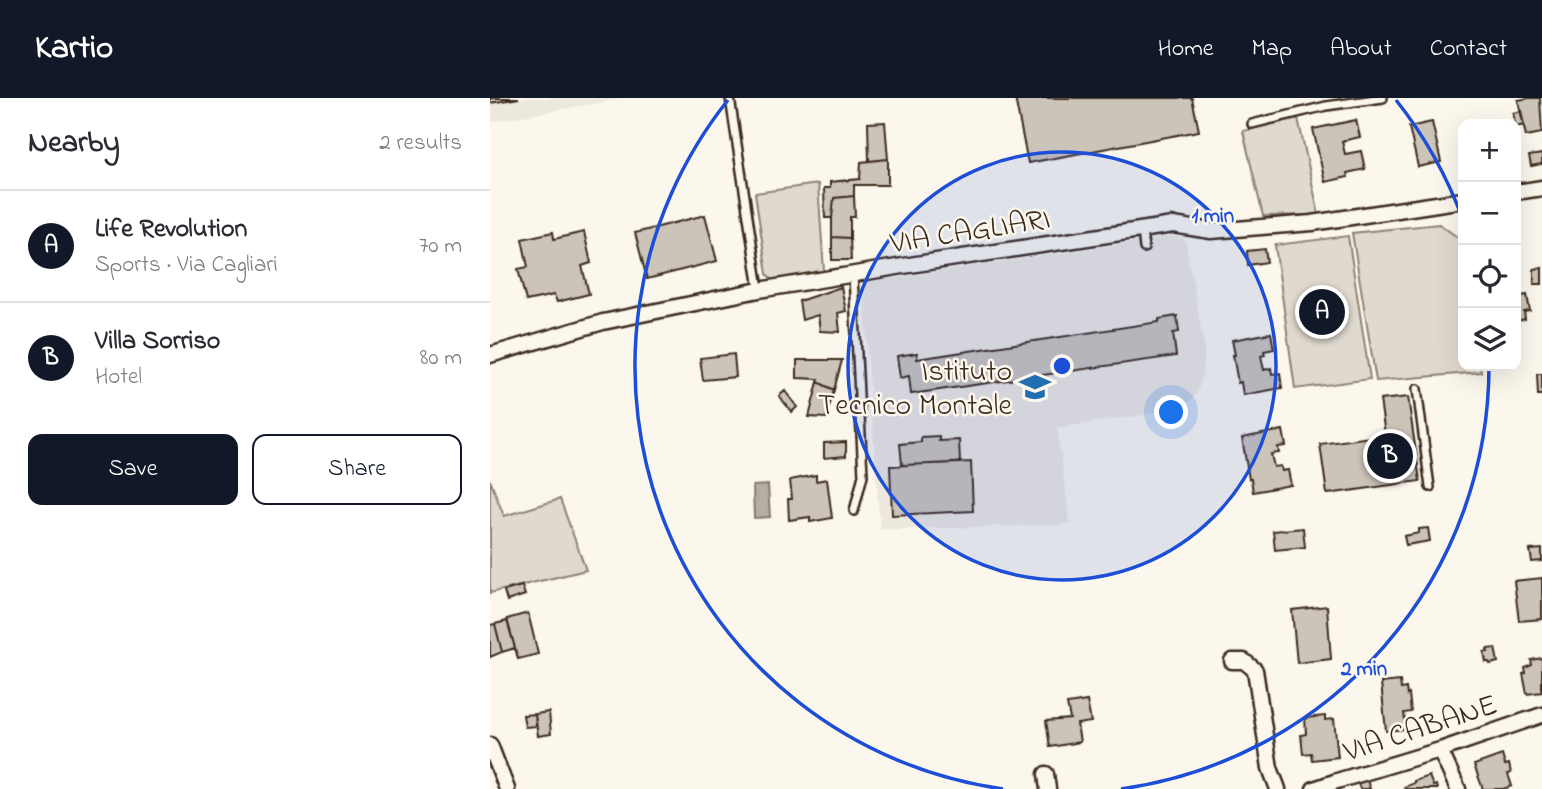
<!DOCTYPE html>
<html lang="en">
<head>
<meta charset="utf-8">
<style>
  :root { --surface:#fff; --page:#f7f7f7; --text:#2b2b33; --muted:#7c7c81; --line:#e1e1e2; --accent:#111827 }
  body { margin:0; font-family:"Indie Flower",sans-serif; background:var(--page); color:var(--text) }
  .controls { position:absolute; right:21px; top:21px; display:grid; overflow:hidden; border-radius:14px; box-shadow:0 7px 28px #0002 }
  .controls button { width:63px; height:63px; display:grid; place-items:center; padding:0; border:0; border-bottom:2px solid var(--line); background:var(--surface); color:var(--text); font:35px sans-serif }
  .you { position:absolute; left:682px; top:315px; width:24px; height:24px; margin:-18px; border:5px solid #fff; border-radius:50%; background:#1a73e8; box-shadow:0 0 0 10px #1a73e833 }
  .badge { display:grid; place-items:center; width:46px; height:46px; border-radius:50%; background:var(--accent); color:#fff; font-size:23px; font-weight:700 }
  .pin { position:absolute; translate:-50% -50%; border:4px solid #fff; box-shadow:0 2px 7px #0006 }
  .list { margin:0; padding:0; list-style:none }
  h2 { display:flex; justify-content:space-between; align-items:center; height:91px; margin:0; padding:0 28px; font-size:30px }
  h2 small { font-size:23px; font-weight:400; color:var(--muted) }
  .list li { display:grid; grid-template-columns:46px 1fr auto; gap:21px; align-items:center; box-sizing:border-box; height:112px; padding:0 28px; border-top:2px solid var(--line) }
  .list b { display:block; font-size:26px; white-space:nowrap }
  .list p { margin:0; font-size:23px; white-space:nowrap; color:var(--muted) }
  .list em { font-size:23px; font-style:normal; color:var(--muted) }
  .actions { display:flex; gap:14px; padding:21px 28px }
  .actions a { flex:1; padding:16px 0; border:2px solid var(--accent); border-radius:14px; text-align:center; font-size:24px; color:var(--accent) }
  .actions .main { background:var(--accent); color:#fff }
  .icon { flex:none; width:38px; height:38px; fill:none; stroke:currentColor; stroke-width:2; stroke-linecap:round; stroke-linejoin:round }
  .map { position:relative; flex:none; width:1052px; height:691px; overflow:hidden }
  header { display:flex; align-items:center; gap:42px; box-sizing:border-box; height:98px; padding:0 35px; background:var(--accent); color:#fff }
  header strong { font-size:33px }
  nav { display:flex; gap:38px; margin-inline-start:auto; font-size:24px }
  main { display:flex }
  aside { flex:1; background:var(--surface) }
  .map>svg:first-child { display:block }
  .built { fill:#ede8dd }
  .green { fill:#dfd9ce; stroke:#8d8276; stroke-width:2 }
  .water { fill:#b6aea2; stroke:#85796d; stroke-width:2 }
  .building { fill:#ccc4b9; stroke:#3b2a1e; stroke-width:2 }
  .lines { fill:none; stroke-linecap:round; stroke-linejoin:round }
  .lane-casing { stroke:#3b2a1e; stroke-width:12 }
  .street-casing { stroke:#3b2a1e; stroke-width:19 }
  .lane { stroke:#fbf7ec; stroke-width:7 }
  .street { stroke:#fbf7ec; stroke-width:14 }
  .ring { fill:none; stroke:#1d4ed8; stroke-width:3.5 }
  .labels { text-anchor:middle; stroke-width:5; stroke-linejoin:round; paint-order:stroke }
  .street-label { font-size:30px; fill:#3b2a1e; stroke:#fbf7ec }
  .poi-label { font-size:30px; fill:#3b2a1e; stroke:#fbf7ec; text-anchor:end }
  .centre { fill:#1d4ed8; stroke:#fbf7ec; stroke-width:3.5 }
  .ring-label { font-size:21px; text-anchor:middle; font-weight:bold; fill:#1d4ed8; stroke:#fbf7ec; stroke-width:5; stroke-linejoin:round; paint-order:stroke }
</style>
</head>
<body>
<header>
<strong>Kartio</strong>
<nav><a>Home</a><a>Map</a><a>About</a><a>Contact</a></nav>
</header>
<main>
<aside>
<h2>Nearby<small>2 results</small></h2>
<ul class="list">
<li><span class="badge">A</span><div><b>Life Revolution</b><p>Sports · Via Cagliari</p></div><em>70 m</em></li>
<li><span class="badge">B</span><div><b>Villa Sorriso</b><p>Hotel</p></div><em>80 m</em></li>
</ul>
<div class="actions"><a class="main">Save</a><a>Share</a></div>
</aside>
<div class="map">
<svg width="1052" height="691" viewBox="0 0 1052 691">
  <rect width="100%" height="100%" fill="#fbf7ec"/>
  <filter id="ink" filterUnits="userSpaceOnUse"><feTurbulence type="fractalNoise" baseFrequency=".0143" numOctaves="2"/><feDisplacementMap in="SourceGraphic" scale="14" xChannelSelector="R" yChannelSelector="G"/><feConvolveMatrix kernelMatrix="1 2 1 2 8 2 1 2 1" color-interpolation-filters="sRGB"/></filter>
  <g filter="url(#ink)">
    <path class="built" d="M0,0H135L0,24Z
      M686,138L695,142L714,247V266L711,282L707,295L700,304L687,312L567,330L580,426L390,432L373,185Z"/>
    <path class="green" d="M808,20L829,117L773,118L753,33Z
      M328,86L334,173L282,182L277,176L265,95Z
      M949,126L970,141L973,162V268H990L991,274L886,283L862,135Z
      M858,138L880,281L805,291L785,147Z
      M0,382L14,418L70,401L96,472L0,495Z"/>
    <path class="water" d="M278,387L280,419L264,420L263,388Z"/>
    <path class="building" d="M0,0H29L0,5Z
      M525,0H702L709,33L538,65Z
      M1039,0H1050L1052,35L1036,38L1028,2Z
      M1031,13L1034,27L1026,29L1023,15Z
      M866,22L870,39L852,43L855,56L871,53L875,71L857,75L858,79L835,84L823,31Z
      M395,24L398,61L379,63L378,25Z
      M942,24L951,64L928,69L919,29Z
      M1052,56V66L1041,68L1039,58Z
      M398,61V87H364V98L344,100L342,120H335L334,90H340V84L370,81L371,64Z
      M364,98L365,119H360V140L342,139V120L344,100Z
      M215,117L227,163L157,181L145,135Z
      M63,134L64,141L94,134L101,165L92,168L99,196L67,204L64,197L36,203L28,171L38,169L32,141Z
      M342,139L360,140L361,162H342Z
      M775,151L777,164L758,167L757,153Z
      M1052,170V186H1044V171Z
      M351,189L356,213L348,215L350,234L330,233L328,217L312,222L309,203Z
      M1037,197L1040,213L1034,214L1035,221L1027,223L1028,225L1026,226V199Z
      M687,218L689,234L683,235L686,258L421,296L419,278L410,280L407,258L427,255V261L669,224V221Z
      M781,235L784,251L774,253L775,257L771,258L774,272L781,270L782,276L790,275L792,290L753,297L751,284L748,285L743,257H745L742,242Z
      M244,256L246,279L213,282L210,260Z
      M307,262H352L344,292L328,284L329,281L307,280Z
      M1047,276H1052V297H1048Z
      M328,284L344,292L336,320L319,319Z
      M295,293L307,309L302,314L289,298Z
      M918,299L930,383L837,396L830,346L895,337L890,302Z
      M793,332L796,348L788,349L789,355L781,356L784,369L791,368L792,373L798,372L801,387L763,394L761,381H759L752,340Z
      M449,338V343L469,342L470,365L412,367L410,346L431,344V339Z
      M356,344V358L334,360V345Z
      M481,364L483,413L402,417L400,368Z
      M326,377V383L337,381L342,420L320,424V419L299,422L298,401H302L300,382Z
      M813,430L815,449L785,452L783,433Z
      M938,430L940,443L916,447L914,438L929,435V431Z
      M1052,451V463L1042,464L1040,452Z
      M1052,480V521L1029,523L1024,483Z
      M32,488L35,497L17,503L14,493Z
      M837,508L841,561L807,565L802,512Z
      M38,515L48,556L28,561L17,521Z
      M17,523L25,550L12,554L5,526Z
      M5,526L12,554L0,559V527Z
      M1005,550L1008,564L1000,566L999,564H996L994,554H998L997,551Z
      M1052,560V594L1037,596L1033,576L1036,575L1035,570L1042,567L1041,562Z
      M910,583L911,591L916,590L917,597L919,596L921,614L914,615L916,631L896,633L891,585Z
      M597,603L601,624L587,626L590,644L560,649L556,623L580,621L577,606Z
      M59,614L61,636L48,638L45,616Z
      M45,616L46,628L35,629L33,617Z
      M835,618V622L844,621L848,659L822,662L821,655L813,656L811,637L816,636L815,620Z
      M1012,657L1015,667L1019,666L1021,675L1018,676L1022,688L1013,691H993L984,667Z
      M939,678L943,688L946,687L947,691H915L914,689L924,685V683Z
      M876,680L880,691H870L867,683Z"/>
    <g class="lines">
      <defs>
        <path id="lane" d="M240,0L269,191
          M762,26L836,8L893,0
          M652,132L654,150
          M363,177L373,377L364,413
          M927,291L940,389"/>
        <path id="street" d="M1026,94L1052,90
          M0,257L113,224L269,192L413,168L683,127L721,133L822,125L973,102
          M742,563H754L765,572L780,670L788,691
          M0,647L17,691
          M950,652L968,691
          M556,676L558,691
          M824,691L847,683L950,652L1052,617"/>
      </defs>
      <use href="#lane" class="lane-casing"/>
      <use href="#street" class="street-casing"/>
      <use href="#lane" class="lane"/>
      <use href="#street" class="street"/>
    </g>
  </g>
  <circle cx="572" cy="268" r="214" fill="#1d4ed8" fill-opacity=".12"/>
  <g class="ring">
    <circle cx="572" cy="268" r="214"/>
    <path d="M513 691A427 427 0 0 1 238 2M906 2A427 427 0 0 1 973 122M999 268A427 427 0 0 1 631 691"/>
  </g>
  <defs>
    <symbol id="school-bare" viewBox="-9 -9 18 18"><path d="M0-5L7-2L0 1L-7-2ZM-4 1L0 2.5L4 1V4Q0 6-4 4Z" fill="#1f6fb2" stroke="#fbf7ec" stroke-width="2.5" paint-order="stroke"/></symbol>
  </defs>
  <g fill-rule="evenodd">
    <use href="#school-bare" x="523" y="267" width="44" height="44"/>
  </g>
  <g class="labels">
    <g class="street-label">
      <text transform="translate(480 132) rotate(-9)" y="10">VIA CAGLIARI</text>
      <text transform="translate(930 629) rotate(-18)" y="10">VIA CABANE</text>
    </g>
    <g class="poi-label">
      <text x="522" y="282">Istituto<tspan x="522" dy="34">Tecnico Montale</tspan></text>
    </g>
  </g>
  <circle cx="572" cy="268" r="10" class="centre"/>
  <g class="ring-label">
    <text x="723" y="124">1 min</text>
    <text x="874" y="577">2 min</text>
  </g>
</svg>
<div class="controls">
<button>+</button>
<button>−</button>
<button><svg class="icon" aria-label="locate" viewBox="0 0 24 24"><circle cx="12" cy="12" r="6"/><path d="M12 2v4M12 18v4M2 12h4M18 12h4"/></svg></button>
<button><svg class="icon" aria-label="layers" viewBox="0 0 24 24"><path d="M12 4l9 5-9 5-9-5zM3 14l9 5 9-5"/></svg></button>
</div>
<div class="you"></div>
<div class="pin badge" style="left:832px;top:214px">A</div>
<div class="pin badge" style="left:900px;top:358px">B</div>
</div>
</main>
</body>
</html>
